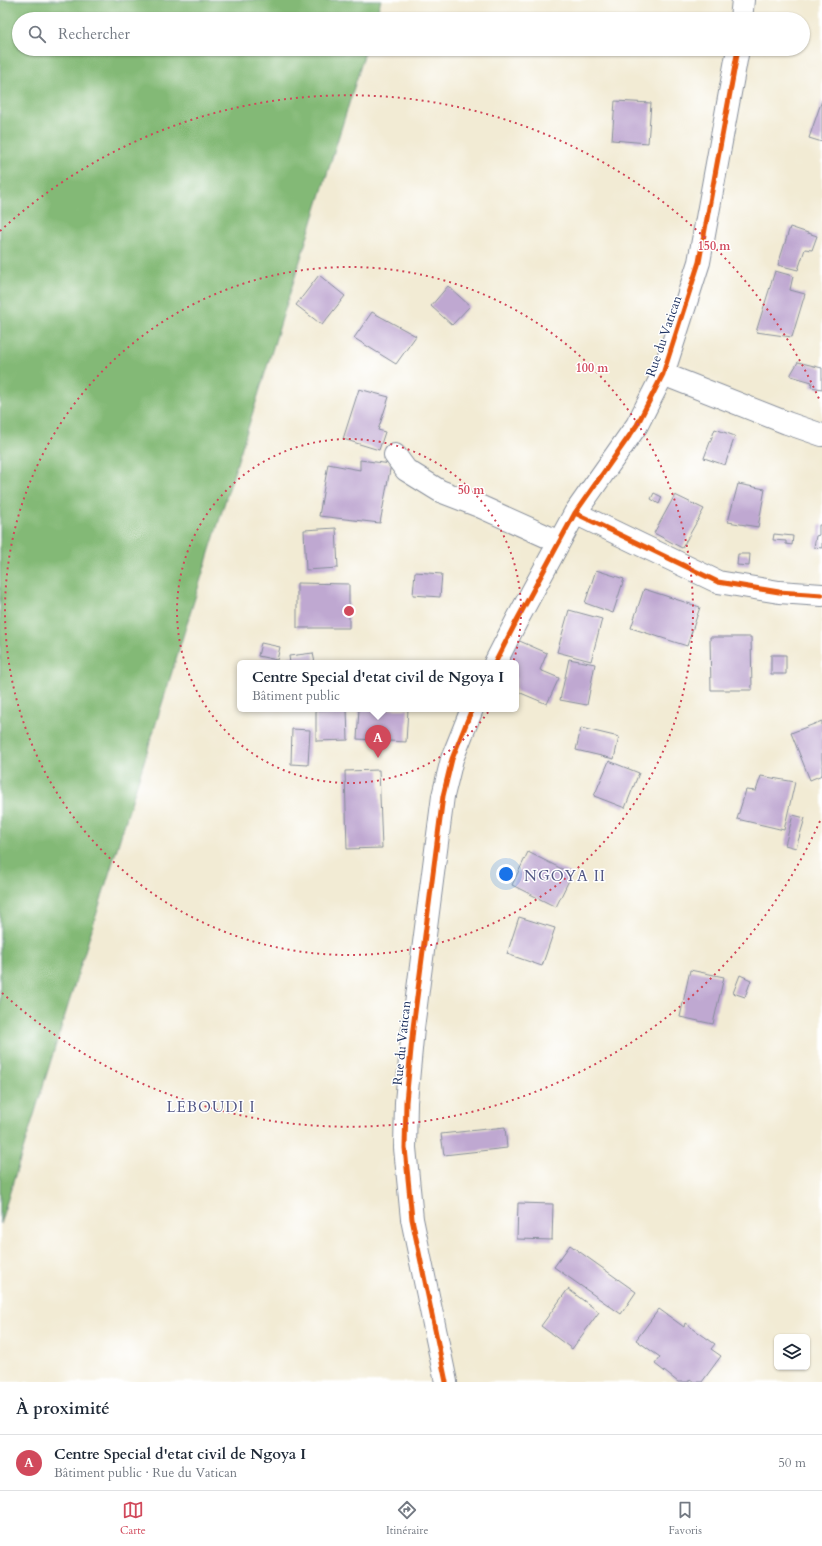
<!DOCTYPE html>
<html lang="fr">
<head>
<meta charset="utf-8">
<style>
  :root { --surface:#fff; --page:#f2f2f3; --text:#1f2937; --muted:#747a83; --line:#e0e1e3; --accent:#d1495b }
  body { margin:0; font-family:Cardo,serif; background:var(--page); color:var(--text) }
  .controls { position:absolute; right:12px; bottom:12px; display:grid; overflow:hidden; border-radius:6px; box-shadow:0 1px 3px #0004 }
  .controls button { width:36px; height:36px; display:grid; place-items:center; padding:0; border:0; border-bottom:1px solid var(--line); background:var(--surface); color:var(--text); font:20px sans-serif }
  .you { position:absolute; left:506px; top:874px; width:14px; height:14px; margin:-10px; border:3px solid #fff; border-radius:50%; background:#1a73e8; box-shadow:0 0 0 6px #1a73e833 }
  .badge { display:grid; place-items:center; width:26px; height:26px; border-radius:50%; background:var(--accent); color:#fff; font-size:13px; font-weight:700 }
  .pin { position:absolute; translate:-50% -33px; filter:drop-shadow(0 1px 2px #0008) }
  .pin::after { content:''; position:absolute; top:21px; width:14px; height:12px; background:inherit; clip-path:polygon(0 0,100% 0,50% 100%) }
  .popup { position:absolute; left:237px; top:660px; width:282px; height:52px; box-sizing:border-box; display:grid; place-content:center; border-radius:6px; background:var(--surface); filter:drop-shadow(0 1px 3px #0005); font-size:13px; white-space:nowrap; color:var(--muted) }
  .popup b { font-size:15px; color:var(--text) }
  .popup::after { content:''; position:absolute; left:50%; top:100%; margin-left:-8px; border:8px solid transparent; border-top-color:var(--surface) }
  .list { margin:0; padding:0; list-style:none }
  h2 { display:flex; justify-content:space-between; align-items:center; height:52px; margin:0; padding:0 16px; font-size:17px }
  h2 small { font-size:13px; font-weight:400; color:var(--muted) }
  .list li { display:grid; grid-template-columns:26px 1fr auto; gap:12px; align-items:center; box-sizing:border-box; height:56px; padding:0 16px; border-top:1px solid var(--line) }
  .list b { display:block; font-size:15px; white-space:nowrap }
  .list p { margin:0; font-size:13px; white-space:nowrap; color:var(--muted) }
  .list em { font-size:13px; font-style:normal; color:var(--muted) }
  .icon { flex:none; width:22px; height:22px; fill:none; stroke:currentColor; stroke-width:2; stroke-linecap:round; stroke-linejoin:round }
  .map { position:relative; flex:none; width:822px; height:1382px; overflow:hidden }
  .search { position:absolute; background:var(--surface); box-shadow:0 1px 3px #0004; left:12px; right:12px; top:12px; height:44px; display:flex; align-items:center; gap:10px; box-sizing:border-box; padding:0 14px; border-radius:22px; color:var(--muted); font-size:15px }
  .sheet { height:108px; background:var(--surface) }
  nav { display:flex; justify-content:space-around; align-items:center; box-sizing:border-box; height:56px; border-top:1px solid var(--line); background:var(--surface); font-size:11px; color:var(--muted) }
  nav a { display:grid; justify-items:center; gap:2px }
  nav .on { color:var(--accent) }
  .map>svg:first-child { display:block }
  .forest { fill:#83b976; stroke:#4f746a }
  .building { fill:#bfa8d1 }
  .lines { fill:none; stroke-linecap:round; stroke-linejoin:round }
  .minor-casing { stroke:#868d99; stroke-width:24 }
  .minor { stroke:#fff; stroke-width:22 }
  .cycleway-casing { stroke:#fff; stroke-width:8 }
  .cycleway { stroke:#e8590c; stroke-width:5 }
  .ring { fill:none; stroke:#d1495b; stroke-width:2; stroke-dasharray:2 4 }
  .labels { text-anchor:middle; stroke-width:3; stroke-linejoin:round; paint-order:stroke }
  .street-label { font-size:13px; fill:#1b2f5e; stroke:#fff }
  .quarter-label { font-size:15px; letter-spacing:1px; fill:#545986; stroke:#fff }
  .centre { fill:#d1495b; stroke:#fff; stroke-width:2 }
  .ring-label { font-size:12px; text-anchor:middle; font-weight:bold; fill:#d1495b; stroke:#fff; stroke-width:3; stroke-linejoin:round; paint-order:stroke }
</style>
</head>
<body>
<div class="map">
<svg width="822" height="1382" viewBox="0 0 822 1382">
  <rect width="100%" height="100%" fill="#fff"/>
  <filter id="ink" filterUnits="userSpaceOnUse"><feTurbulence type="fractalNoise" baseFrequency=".025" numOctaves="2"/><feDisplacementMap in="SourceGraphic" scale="8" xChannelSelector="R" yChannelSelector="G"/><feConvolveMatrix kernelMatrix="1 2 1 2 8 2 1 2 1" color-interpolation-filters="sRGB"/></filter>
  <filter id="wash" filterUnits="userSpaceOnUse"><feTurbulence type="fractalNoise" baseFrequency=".012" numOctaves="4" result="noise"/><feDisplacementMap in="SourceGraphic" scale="16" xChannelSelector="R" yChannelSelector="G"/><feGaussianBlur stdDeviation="0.9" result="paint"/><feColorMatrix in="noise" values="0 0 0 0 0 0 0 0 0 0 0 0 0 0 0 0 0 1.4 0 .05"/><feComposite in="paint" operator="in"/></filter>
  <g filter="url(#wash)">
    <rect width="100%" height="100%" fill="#f2ebd4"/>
    <path class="forest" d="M0,0H381L375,19H19V49H366L0,1224Z"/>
    <g id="blocks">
      <path class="building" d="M822,100V142L809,138Z
        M615,101L651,103L648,143L612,140Z
        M790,227L817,236L812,250L805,249L798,270L778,265Z
        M775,271L793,276L790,290L805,294L792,337L756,332Z
        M319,275L345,296L322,325L296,305Z
        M448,286L470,306L452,325L431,306Z
        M372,312L416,336L396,364L354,338Z
        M798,362L822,368V389L811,387L812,382L791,376V374Z
        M359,389L389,397L378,430L385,432L379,450L343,439Z
        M715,429L735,436L725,465L704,458Z
        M360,460L391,464L380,523L319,516L328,464L360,470Z
        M738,484L765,489L758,527L728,522Z
        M654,493L662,497L659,504L651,499Z
        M675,495L704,509L682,548L654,533Z
        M819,525H822V548L814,547L816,536L819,535Z
        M336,528L338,568L306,570L304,530Z
        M774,534L793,536L792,545L786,544V541L773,540Z
        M738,554H750L749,566L737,565Z
        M596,570L624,579L613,613L585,603Z
        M415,572L442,574L440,597L413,595Z
        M297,583L349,584V628H297Z
        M644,589L700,607L687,646L631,628Z
        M569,610L602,619L591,661L557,652Z
        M710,637H751L752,690H711Z
        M515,639L547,653L540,670L559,678L547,704L516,691V663H504Z
        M261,643L280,647L277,660L258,656Z
        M313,653L315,663H290L289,656Z
        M771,655H786V674H771Z
        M569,659L595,664L587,705L560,700Z
        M347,709L348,740L316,741V710Z
        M359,709H408L406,742L357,739Z
        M822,721V775L810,780L791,733Z
        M581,728L619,737L614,759L576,750Z
        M292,729L310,730L308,765L291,764Z
        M609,761L639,773L625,808L594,796Z
        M379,770L382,848L347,849L345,771Z
        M761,776L795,782L784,830L737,819L746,790L756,791Z
        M793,815L805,818L796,848L785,845Z
        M528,852L572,874L556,907L512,885Z
        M519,917L555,928L542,966L507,954Z
        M690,970L724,977L713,1024L680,1017Z
        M740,975L751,980L745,997L733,993Z
        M505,1127L507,1148L444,1155L441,1134Z
        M518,1203L553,1204L552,1240L517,1239Z
        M570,1245L636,1292L621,1314L554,1267Z
        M568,1289L599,1312L572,1349L541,1326Z
        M659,1309L684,1327L685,1323L715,1344L711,1349L721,1356L702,1382H694L690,1379L688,1382H678L655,1364L660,1357L636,1340Z"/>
    </g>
  </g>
  <g filter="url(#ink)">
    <use href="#blocks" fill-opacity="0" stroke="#868d99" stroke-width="1"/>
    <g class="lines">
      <defs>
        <path id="minor" d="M741,19L743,0
          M663,374L787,423L822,435
          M395,455L406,470L440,491L479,506L559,542
          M575,513L718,582L779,592L822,595
          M495,663L517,620L575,513L637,425L663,374L699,262L738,49
          M446,1382L412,1219L405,1148L406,1102L413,1028L443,796L452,759L472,709"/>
      </defs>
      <use href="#minor" class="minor-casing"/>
      <use href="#minor" class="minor"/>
      <defs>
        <path id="cycleway" d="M575,513L718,582L779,592L822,595
          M495,663L517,620L575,513L637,425L663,374L699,262L738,49
          M446,1382L412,1219L405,1148L406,1102L413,1028L443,796L452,759L472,709"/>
      </defs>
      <use href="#cycleway" class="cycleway-casing"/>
      <use href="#cycleway" class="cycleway"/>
    </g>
  </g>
  <g class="ring">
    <circle cx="349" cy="611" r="172"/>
    <circle cx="349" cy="611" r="344"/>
    <path d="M820 821A516 516 0 0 1 0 991M0 231A516 516 0 0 1 820 401"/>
  </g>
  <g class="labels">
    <g class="street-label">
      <text transform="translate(663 336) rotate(-71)" y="5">Rue du Vatican</text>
      <text transform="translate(401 1043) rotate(-84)" y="5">Rue du Vatican</text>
    </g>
    <g class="quarter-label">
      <text x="565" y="881">NGOYA II</text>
      <text x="211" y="1112">LEBOUDI I</text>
    </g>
  </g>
  <circle cx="349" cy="611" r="6" class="centre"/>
  <g class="ring-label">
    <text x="714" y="250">150 m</text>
    <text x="592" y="372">100 m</text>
    <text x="471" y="494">50 m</text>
  </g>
</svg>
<div class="controls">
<button><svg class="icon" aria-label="layers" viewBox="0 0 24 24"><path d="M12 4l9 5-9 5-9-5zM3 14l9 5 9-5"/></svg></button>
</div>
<div class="you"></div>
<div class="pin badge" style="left:378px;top:758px">A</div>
<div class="popup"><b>Centre Special d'etat civil de Ngoya I</b>Bâtiment public</div>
<div class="search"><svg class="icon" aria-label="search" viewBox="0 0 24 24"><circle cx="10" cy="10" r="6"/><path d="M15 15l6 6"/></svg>Rechercher</div>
</div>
<section class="sheet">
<h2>À proximité<small></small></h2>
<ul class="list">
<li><span class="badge">A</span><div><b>Centre Special d'etat civil de Ngoya I</b><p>Bâtiment public · Rue du Vatican</p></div><em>50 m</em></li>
</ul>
</section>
<nav>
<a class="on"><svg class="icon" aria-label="map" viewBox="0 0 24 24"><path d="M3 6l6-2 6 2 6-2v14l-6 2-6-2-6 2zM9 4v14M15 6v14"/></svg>Carte</a>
<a><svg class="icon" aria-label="directions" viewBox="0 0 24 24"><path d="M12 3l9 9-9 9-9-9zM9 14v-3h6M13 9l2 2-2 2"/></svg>Itinéraire</a>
<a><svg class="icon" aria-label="saved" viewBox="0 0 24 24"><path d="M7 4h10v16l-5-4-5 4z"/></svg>Favoris</a>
</nav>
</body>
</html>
